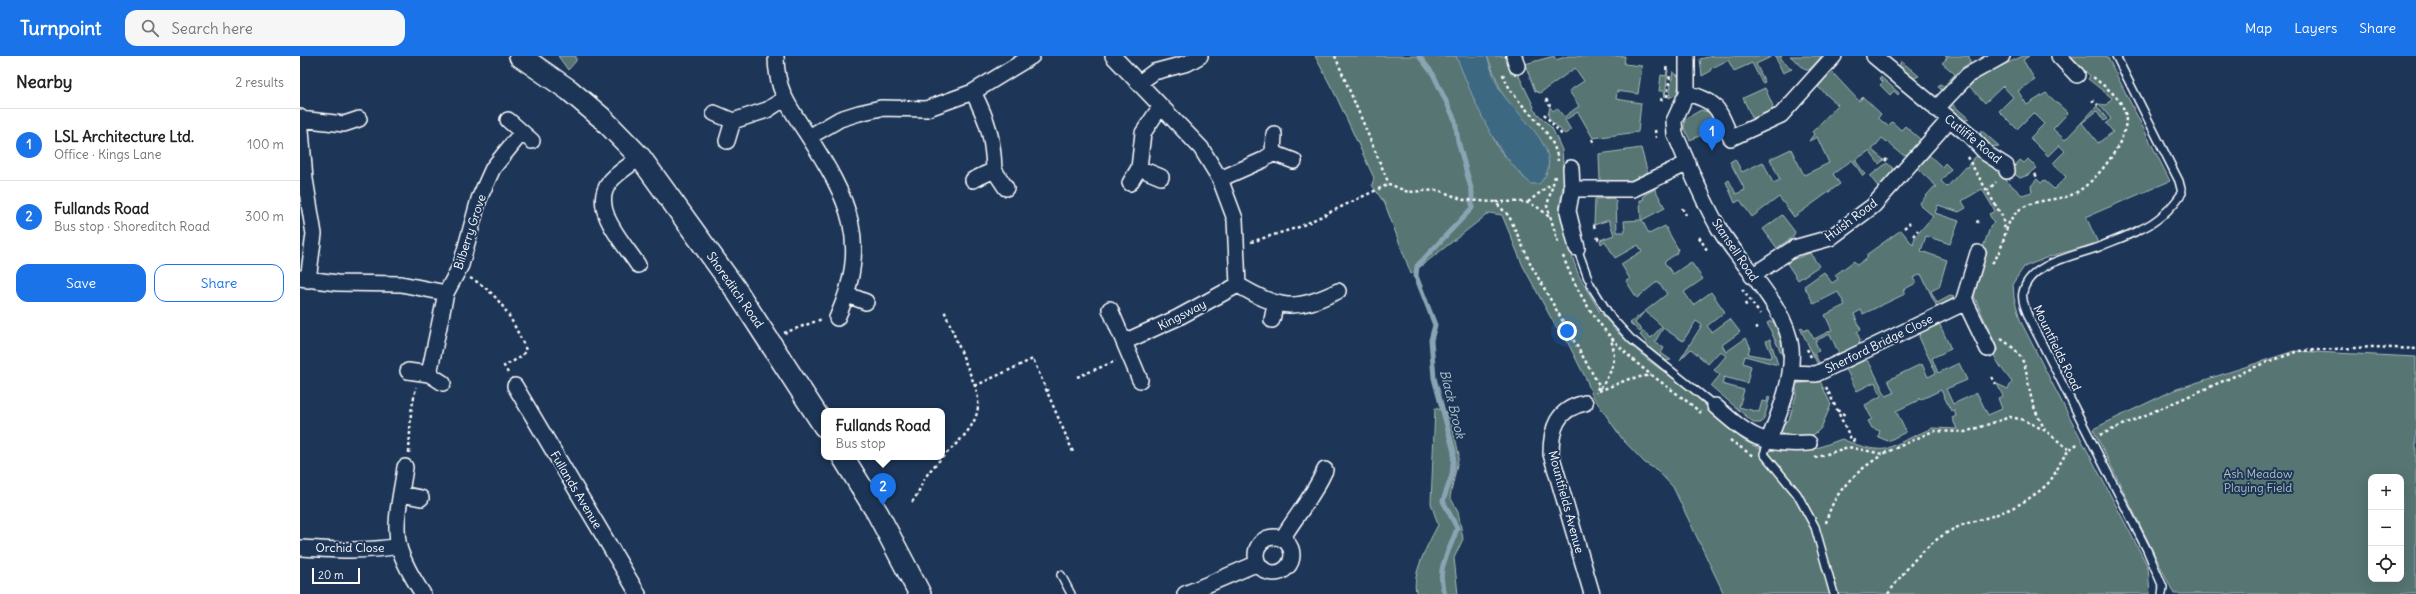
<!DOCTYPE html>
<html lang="en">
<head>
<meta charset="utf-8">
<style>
  :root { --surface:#fff; --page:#f6f6f6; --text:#222; --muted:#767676; --line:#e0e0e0; --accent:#1a73e8 }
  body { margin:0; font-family:Delius,sans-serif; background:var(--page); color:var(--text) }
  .controls { position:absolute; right:12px; bottom:12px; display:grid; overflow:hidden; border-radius:8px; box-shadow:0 4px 16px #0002 }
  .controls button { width:36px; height:36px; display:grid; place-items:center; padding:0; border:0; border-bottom:1px solid var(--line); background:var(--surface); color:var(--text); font:20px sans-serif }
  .scale { position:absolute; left:12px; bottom:10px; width:48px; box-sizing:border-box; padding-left:4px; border:2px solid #fff; border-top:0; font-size:11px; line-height:14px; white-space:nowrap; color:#fff; -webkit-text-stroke:3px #1d3557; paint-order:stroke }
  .you { position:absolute; left:1267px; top:275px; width:14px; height:14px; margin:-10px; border:3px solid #fff; border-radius:50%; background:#1a73e8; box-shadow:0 0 0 6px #1a73e833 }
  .badge { display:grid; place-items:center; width:26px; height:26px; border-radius:50%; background:var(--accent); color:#fff; font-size:13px; font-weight:700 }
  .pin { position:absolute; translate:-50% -33px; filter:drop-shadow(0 1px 2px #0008) }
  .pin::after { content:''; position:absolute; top:21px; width:14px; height:12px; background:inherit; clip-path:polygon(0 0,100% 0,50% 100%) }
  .popup { position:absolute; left:521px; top:352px; width:124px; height:52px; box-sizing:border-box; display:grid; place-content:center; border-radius:8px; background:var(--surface); filter:drop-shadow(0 1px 3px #0005); font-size:13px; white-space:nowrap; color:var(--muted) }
  .popup b { font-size:15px; color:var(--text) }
  .popup::after { content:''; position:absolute; left:50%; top:100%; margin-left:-8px; border:8px solid transparent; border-top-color:var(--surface) }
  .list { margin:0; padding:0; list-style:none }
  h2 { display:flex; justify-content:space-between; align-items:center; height:52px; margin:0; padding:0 16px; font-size:17px }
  h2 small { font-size:13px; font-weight:400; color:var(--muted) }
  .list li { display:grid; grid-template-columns:26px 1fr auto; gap:12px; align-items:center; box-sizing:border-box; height:72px; padding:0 16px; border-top:1px solid var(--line) }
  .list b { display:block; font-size:15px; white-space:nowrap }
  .list p { margin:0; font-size:13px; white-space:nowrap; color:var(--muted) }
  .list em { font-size:13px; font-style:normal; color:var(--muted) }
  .actions { display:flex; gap:8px; padding:12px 16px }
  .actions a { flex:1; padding:9px 0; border:1px solid var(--accent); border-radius:12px; text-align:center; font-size:14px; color:var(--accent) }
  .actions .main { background:var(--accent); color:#fff }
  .icon { flex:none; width:22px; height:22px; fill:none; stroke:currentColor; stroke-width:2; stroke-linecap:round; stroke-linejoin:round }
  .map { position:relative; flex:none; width:2116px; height:538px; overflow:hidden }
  header { display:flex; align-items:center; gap:24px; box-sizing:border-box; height:56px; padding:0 20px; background:var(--accent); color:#fff }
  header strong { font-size:19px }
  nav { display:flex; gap:22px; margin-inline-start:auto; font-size:14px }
  .search { width:280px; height:36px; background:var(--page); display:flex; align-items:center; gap:10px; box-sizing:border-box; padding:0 14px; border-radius:12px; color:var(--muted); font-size:15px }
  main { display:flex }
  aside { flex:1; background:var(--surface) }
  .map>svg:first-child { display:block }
  .green { fill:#577573; stroke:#abbab9; fill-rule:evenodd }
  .water { fill:#3c6881; stroke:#8aa4b3 }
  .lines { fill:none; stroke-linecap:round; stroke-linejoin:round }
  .stream { stroke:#8aa4b3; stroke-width:5 }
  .lane-casing { stroke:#fff; stroke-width:10 }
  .street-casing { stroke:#fff; stroke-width:18 }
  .secondary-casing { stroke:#fff; stroke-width:24 }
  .path { stroke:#fff; stroke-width:2.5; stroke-dasharray:3 3; stroke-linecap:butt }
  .lane { stroke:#1d3557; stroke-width:7 }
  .street { stroke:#1d3557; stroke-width:15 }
  .secondary { stroke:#1d3557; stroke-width:21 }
  .labels { text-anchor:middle; stroke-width:4; stroke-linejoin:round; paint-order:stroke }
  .street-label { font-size:12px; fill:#fff; stroke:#1d3557 }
  .park-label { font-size:12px; fill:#b3c1c0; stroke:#1d3557 }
  .water-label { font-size:13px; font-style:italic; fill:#b1c3cd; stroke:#1d3557 }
</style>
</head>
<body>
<header>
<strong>Turnpoint</strong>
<div class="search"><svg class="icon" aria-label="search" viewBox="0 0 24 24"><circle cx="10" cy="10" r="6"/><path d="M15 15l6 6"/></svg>Search here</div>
<nav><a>Map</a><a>Layers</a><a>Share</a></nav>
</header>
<main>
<aside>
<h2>Nearby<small>2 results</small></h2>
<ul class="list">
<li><span class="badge">1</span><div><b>LSL Architecture Ltd.</b><p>Office · Kings Lane</p></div><em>100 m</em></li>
<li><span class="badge">2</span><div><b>Fullands Road</b><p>Bus stop · Shoreditch Road</p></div><em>300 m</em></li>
</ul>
<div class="actions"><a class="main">Save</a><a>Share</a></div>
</aside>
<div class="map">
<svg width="2116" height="538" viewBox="0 0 2116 538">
  <rect width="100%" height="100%" fill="#1d3557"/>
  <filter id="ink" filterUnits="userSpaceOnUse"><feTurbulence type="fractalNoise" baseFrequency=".025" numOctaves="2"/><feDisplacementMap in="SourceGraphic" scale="8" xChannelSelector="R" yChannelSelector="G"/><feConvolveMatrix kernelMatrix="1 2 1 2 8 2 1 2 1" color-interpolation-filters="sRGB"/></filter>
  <g filter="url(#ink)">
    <path class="green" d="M258,0H276V5L268,14Z
      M1015,0H1156L1198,92L1224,122L1245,116L1247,100L1202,37L1187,0H1205L1211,18L1217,16L1234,51L1233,53L1252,72L1262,94L1264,123L1259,154L1274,206L1279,220L1300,256L1318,277L1348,304L1390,335L1443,384L1458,392L1485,395L1517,392L1542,383C1553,388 1573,395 1586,393L1632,372L1657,373L1652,362L1656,360L1654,354L1651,355L1641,334L1620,344L1619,342L1617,345L1596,355L1606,376L1588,385L1578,381L1580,375L1572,372L1568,365L1572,363L1565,349L1581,340L1575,326L1557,335L1546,313L1565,304L1569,306L1586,340L1594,337L1588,324L1619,309L1622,308L1628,321L1636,317L1619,281L1620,277L1639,267L1651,293L1632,302L1638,317L1659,307L1667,324L1646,333L1653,348L1677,337L1688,359L1702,353L1698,342L1703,340L1697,328L1708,333L1712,326C1705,317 1699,310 1693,297L1698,294L1674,240L1687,196L1682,194L1691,169L1694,167L1689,158L1695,155L1682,133L1662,145L1666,152L1659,156L1638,149L1635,157L1659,165L1650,188L1626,180L1621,195L1647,204L1639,231L1631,235L1637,247L1650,240L1654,241L1652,243L1637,251L1621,218L1613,222L1616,227L1603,234L1605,238L1563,258L1561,254L1554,258L1561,274L1557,276L1560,284L1559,289L1539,298L1530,278L1515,285L1519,295L1514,297L1520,308L1518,309L1500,272L1502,271L1504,275L1508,273L1514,283L1532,274L1525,259L1545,249L1538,236L1514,248L1504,230L1524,216L1532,227L1538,223L1535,219L1554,205L1557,209L1568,201L1566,199L1601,174L1613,189L1615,181L1633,160L1619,148L1634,131H1637L1619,114V111L1629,99L1642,111L1645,107L1651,113L1641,125L1647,131L1665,111H1669L1668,109L1678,98L1722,139L1732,136L1731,130L1737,123L1741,127L1744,124L1754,133L1766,121L1753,107L1765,95L1759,89L1748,100L1730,82L1744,68L1733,57L1717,73L1699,55L1713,41L1703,30L1685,47L1669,30L1686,17L1723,0H1729L1723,4L1735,24L1718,35L1727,49L1746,37L1768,57L1753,73L1765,84L1797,50L1807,63L1804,65L1797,55L1782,67L1798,87L1813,76L1806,67L1811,63L1799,48L1806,49L1812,42L1788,23L1790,20L1771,0H1807L1870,125L1786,161L1798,187L1748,201L1724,211L1713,227L1714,242L1721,266L1753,329L1848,511L1850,538H1424L1373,431L1357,414L1345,407L1323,384L1292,339L1287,325L1266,283L1257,273L1223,210L1202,159L1189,157L1111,218L1085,148L1072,129L1074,122L1036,40Z
      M1254,0L1256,4L1268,0H1325L1324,8L1342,10L1338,38L1317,35L1316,43L1341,47L1338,76L1293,82L1278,56L1265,64L1271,74L1265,78L1250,64L1248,59L1250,51L1253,55L1257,52L1264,61L1279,50L1269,35L1284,25L1275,12L1240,37L1235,35L1225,8Z
      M1413,0H1473L1456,8L1465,26L1462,27L1452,7L1434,15L1428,4L1410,13L1411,15L1402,20L1400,3Z
      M1475,0H1482L1480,3L1492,13L1483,17Z
      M1490,0H1520L1521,1L1509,14H1506Z
      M1645,0H1669L1670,7L1662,12L1642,34L1638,31L1640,28L1644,30L1655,18L1642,7L1647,2Z
      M1601,5L1619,20L1612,23L1599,11Z
      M1367,14H1368L1365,41L1364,35H1359L1361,19L1366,20Z
      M1373,15L1380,22L1377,38L1369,42Z
      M1531,15L1559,45L1563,41L1581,58L1578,62L1588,70L1592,66L1601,74L1605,70L1621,84L1608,98L1603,99L1582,82L1572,94L1584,104L1579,108L1569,95L1555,104L1565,118L1563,120L1552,104L1533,118L1540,128L1494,161L1479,141L1452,161L1440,144L1435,147L1426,126L1429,124L1436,138L1445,134L1430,106L1435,103L1442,116L1463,106L1473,127L1480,124L1470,103L1491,93L1504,119L1529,107L1517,81L1509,85L1514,78L1512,76L1538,49L1518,31Z
      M1581,21L1599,37L1598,39L1594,35L1590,39L1580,29L1583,26L1579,22Z
      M1465,32L1473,50L1471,55L1453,64L1443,42Z
      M1651,47L1669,63L1662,66L1649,55Z
      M1401,54L1411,57L1418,72L1390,84L1384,72L1385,63Z
      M1681,74L1699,90L1690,91L1680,81Z
      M1341,92L1348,118L1331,125L1300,126L1299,98Z
      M1728,103L1737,112L1728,119L1720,122L1710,115L1720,104L1724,107Z
      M1587,107L1595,114L1579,132L1570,120Z
      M1355,133L1365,152L1342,164L1349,178L1365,170L1378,193L1376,198L1364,206L1373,218L1391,206L1403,223L1384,236L1393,249L1411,236L1425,256L1407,270L1412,276L1430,263L1440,276L1422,289L1426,296L1446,282L1450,290L1448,298L1470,302L1472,299L1466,285L1470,283L1478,309L1445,300L1443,307L1451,310L1447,327L1424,321L1422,328L1444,334L1439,351L1459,356L1462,345L1467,346L1468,341H1470L1464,363L1461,367H1454L1411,330L1420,319L1414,314L1426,300L1420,295L1408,308L1391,293L1380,304L1402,269L1396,265L1383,285L1363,272L1355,286L1364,292L1361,297L1371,304L1366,305L1346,290V286L1340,279L1343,275L1351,282L1362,270L1345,255L1335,267L1342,274L1340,276L1330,267L1367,238L1358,225L1337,242L1326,225L1330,223L1321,208L1342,195L1338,189L1315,202L1305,185L1301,188L1300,184L1314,179L1309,164L1294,169L1295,143L1313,142L1316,145L1317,176H1325L1324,165L1341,164L1340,144H1343L1344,139Z
      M1482,159L1495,176L1493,181L1477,192L1463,173Z
      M1510,197L1519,210L1498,224L1486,206Z
      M1471,265L1476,267L1481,281L1484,303L1467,267Z
      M1994,295L2116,301V538H1874L1793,373L1874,334ZM2071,421H2101V523H2071Z
      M1520,325L1531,349L1521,372L1516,377L1511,380L1484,381L1480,373L1482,367L1489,364L1497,336L1494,328Z
      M1135,352L1150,357L1159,399L1150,441L1158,455L1163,483L1154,502L1158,538H1117C1109,522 1130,484 1138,469L1131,447Z"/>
    <path class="water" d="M1156,0H1187C1191,12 1195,27 1202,37C1217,60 1270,97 1239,128H1231C1192,94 1175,46 1156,0Z"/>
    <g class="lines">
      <path class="stream" d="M1119,0L1133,18L1155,64L1158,85L1172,136V152L1117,210L1116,220L1135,269L1131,284L1134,322L1154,396L1152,419L1143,445L1157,472C1151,494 1134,513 1145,538"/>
      <defs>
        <path id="lane" d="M1816,0L1879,125L1882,137C1871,153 1859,165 1841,173C1828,180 1813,185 1799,191C1775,200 1729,207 1723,236C1721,244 1726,254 1729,262L1847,494L1863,531L1862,538
          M1277,192L1288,222
          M1290,228L1310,260L1331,283L1415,350
          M1468,386L1464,398L1497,438L1515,471L1534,538
          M761,519L771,538"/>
        <path id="street" d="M476,0C476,34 489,51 507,78C549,143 571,187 537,262
          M813,0L901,92L920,123L935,163L938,229
          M1214,0L1217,10
          M1387,0V37L1374,65L1375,78C1389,110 1402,144 1420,174C1441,209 1487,251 1491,292C1494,323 1479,358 1468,386
          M1574,0L1670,80L1687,98L1706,110L1707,115
          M1759,0L1777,19
          M839,27L854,16L888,7L900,0
          M1387,37C1419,46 1418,53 1431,82L1481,59L1534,0
          M1636,53L1668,19L1702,0
          M414,57L433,65L467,54L484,43
          M0,61L5,123L14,178L8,224
          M0,63L44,68L59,63
          M208,64L232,85
          M974,78L973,97L994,105
          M509,81L540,63L559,57L581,52L626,53L673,36
          M427,85L433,65
          M839,112L843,77L861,50
          M1271,112L1272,133L1268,155L1277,192
          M694,114C693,82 688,65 673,36L732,0
          M920,123L963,104L973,97
          M673,124L694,114L706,132
          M830,127L839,112L861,121
          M1272,133H1333L1388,107
          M1678,197L1664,243L1688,293
          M338,209C324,187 290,153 309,127C316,117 331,109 340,101
          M1452,220L1494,192L1530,182L1573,150L1649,64
          M0,222L37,227L101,228L146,237L129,318
          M938,229C979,253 995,256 1038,235
          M146,237L161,209L179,143L193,112L222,76
          M548,239L566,246
          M810,253L840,324
          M972,264L975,249
          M824,286L877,262L938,229
          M108,315L129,318L143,327
          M1490,317L1516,318L1666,246
          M215,330L338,538
          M1285,347C1257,353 1251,372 1251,398L1292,538
          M1415,350C1449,380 1462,390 1509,387
          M105,411C102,436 93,466 99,491C104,508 113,523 123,538
          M101,438L121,442
          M956 499a18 18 0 1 1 36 0a18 18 0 1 1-36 0Z
          M982,483C997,458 1013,441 1025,414
          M0,492C34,494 66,496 99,490
          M885,538L958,507"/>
        <path id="secondary" d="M220,0L269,34L302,62L340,101L434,231L524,370
          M543,401L578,458L620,538"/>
      </defs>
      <use href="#lane" class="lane-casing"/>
      <use href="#street" class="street-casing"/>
      <use href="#secondary" class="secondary-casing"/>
      <path class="path" d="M1035,0L1089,128L1108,136L1138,134L1164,144L1195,146L1209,160L1232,211L1299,329L1296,337
        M1366,14L1367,10
        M1203,18C1214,52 1253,68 1258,105
        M1367,41L1370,18
        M1246,43L1250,50
        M1792,44L1798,49
        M1361,45L1362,41
        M1244,58L1263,80
        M1355,74L1356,82
        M1292,83L1295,89
        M1667,101L1702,160L1705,174
        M1585,105L1588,102
        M1735,118L1738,122
        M1255,120L1247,150L1258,186
        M1687,135L1696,126
        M1196,146C1220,146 1231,142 1249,161
        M1228,146L1251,128
        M1382,152L1386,159
        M1677,167L1679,162
        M1294,169L1295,173
        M1604,172L1610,167
        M1613,180L1618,174
        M1297,181L1299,184
        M1399,181L1407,194
        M951,186L999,171L1089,128
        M1263,200C1280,246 1307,283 1345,314C1364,329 1383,341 1401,357
        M1692,207C1707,191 1702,167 1719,154C1733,143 1755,145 1771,139C1794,130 1832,82 1825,57C1820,39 1804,31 1791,19
        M170,222C200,237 213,265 226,294L221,301L204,310L208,317
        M1442,233L1460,258
        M1445,247L1447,251
        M1456,270L1458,273
        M484,277L522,263
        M1701,283C1732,302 1724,319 1733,348C1736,357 1741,366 1745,374
        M1507,293L1512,303
        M777,321L816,305
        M1692,321L1696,328
        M675,330L733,303L773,396
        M1526,331L1552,385L1555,384
        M1300,333C1311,317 1318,304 1311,284
        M746,335L751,333
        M1299,335L1329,323L1351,319
        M1537,354L1545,359
        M1800,379L1962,308L1999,295L2072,291L2116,293
        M1430,384L1453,400
        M109,397L111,356L116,331
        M1515,402L1548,391L1583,398L1633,375L1665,376L1710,361L1724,364L1746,375L1768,393
        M612,446C619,438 621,427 627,419C648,389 690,372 675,330L644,254
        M1526,467C1533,435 1557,415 1582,399
        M1588,538C1608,510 1628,484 1660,470C1672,465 1684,463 1695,459C1712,453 1729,444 1743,432C1760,419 1759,395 1780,387"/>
      <use href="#lane" class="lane"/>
      <use href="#street" class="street"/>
      <use href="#secondary" class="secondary"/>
    </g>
  </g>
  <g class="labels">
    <g class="street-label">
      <text transform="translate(1673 83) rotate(39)" y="4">Cutliffe Road</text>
      <text transform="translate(1551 164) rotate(-37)" y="4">Huish Road</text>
      <text transform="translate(170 176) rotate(-72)" y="4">Bilberry Grove</text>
      <text transform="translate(1435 194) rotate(56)" y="4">Stansell Road</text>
      <text transform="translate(435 234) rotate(55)" y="4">Shoreditch Road</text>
      <text transform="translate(882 259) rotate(-27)" y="4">Kingsway</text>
      <text transform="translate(1579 288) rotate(-26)" y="4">Sherford Bridge Close</text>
      <text transform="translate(1757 292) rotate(64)" y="4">Mountfields Road</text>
      <text transform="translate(276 434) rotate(59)" y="4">Fullands Avenue</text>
      <text transform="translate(1266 446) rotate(75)" y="4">Mountfields Avenue</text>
      <text x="50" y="496">Orchid Close</text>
    </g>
    <g class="park-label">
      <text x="1958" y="422">Ash Meadow<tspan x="1958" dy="14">Playing Field</tspan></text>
    </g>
    <g class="water-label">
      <text transform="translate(1153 348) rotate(76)" y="5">Black Brook</text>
    </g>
  </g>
</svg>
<div class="controls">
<button>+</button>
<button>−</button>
<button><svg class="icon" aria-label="locate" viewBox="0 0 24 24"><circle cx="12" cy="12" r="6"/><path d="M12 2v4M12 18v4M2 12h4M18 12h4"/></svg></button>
</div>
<div class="scale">20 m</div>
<div class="you"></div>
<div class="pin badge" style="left:1412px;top:95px">1</div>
<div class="pin badge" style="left:583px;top:450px">2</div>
<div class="popup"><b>Fullands Road</b>Bus stop</div>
</div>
</main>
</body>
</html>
